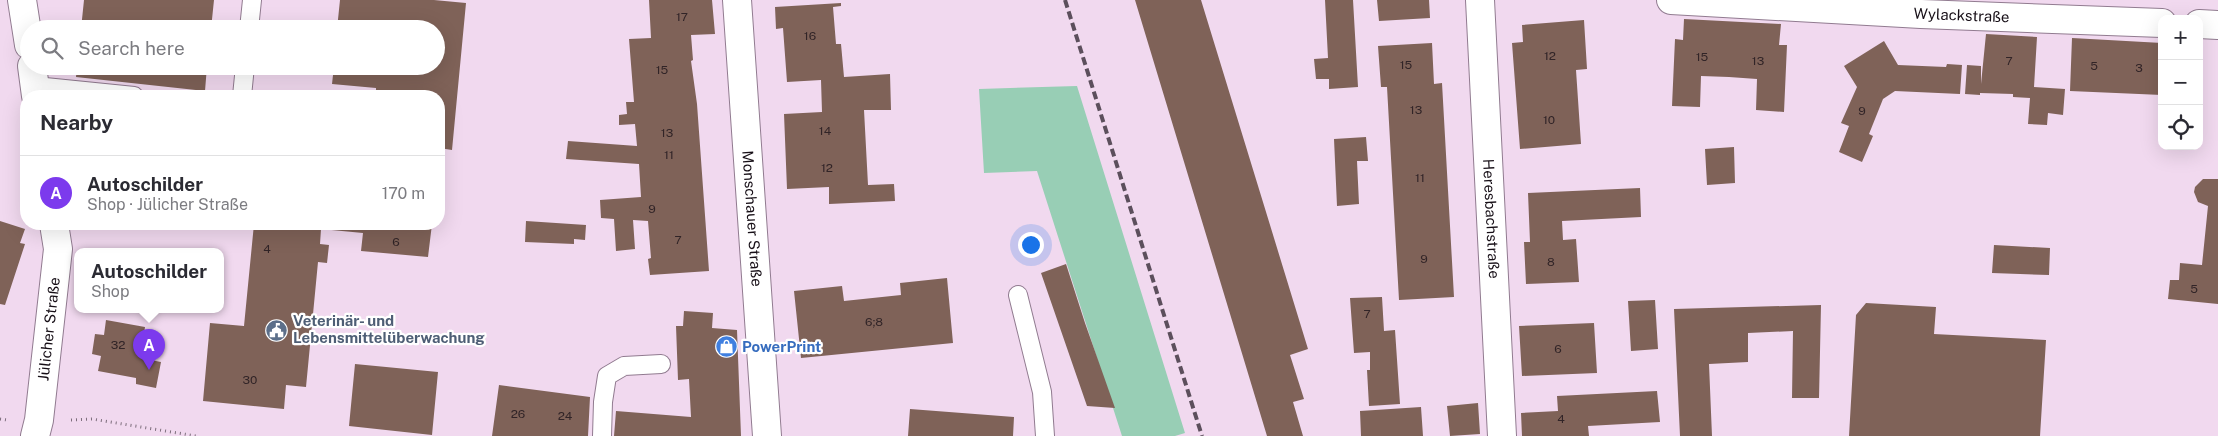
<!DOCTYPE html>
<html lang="en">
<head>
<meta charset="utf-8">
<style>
  :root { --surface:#fff; --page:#f7f7f7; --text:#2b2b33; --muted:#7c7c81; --line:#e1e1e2; --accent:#7c3aed }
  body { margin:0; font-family:"Public Sans",sans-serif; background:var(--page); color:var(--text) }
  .controls { position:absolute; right:15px; top:15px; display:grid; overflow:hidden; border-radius:10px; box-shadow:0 5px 20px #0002 }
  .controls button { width:45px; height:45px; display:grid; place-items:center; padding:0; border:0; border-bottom:1px solid var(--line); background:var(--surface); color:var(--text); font:25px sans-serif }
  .you { position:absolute; left:1030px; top:244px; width:18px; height:18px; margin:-12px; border:4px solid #fff; border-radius:50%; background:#1a73e8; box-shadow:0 0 0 8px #1a73e833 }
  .badge { display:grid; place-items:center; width:32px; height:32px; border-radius:50%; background:var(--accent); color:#fff; font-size:16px; font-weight:700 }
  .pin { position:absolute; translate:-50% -41px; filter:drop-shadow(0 1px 2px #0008) }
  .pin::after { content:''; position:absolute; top:26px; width:18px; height:15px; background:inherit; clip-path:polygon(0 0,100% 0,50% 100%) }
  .popup { position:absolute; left:74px; top:248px; width:150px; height:65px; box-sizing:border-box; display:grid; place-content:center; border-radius:10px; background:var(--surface); filter:drop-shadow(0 1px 4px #0005); font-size:16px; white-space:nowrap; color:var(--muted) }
  .popup b { font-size:19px; color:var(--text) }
  .popup::after { content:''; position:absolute; left:50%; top:100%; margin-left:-10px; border:10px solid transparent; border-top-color:var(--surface) }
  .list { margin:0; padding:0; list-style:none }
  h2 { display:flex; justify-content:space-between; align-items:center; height:65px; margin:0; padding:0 20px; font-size:21px }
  h2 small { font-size:16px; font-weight:400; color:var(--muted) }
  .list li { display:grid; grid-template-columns:32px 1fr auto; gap:15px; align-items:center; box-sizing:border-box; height:75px; padding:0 20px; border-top:1px solid var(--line) }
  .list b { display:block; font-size:19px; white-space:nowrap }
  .list p { margin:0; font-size:16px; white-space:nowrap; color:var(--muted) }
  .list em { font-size:16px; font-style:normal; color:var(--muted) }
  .icon { flex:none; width:28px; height:28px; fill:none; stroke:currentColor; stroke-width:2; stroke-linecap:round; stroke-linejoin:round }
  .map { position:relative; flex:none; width:2218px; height:436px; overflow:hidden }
  .search { position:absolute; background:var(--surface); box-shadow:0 5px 20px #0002; left:20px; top:20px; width:425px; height:55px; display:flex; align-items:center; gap:12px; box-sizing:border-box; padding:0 18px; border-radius:28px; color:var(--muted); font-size:19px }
  .panel { position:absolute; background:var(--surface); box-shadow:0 5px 20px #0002; left:20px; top:90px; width:425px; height:140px; border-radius:20px }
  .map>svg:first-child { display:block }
  .green { fill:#98ceb5 }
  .building { fill:#7f6258 }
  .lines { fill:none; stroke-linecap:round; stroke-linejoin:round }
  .lane-casing { stroke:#917b90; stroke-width:20 }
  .street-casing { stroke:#917b90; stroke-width:30 }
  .path { stroke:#7c6d7b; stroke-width:3; stroke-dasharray:1 4; stroke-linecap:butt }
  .lane { stroke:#fff; stroke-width:18 }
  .street { stroke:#fff; stroke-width:28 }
  .rail { stroke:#5c4f5c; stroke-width:4; stroke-dasharray:8 4; stroke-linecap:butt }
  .labels { text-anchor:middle; stroke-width:4.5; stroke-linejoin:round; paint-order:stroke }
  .number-label { font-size:12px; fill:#312427 }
  .street-label { font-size:15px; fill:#170f17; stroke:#fff }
  .service-label { font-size:15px; font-weight:bold; fill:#4e5e75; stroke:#fff; text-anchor:start }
  .shop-label { font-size:15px; font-weight:bold; fill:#366cbe; stroke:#fff; text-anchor:start }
</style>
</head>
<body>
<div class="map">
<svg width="2218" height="436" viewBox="0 0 2218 436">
  <rect width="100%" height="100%" fill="#f1d9ef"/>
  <path class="green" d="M1077,86L1185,433L1175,436H1122L1037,171L984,173L979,89Z"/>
  <path class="building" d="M84,0H214L211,29H81Z
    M340,0H434L466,3L452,150L439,148V96H376V88L332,84L334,66H436V29H337Z
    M649,0H712L715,34L691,35L693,60L691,61L697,104L709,271L650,275L648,259L651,258L648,221L633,220L635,249L616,251L614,219L601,218L600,200L641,197L639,164L566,159L568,141L637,146L635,124L619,125V115L627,114L626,102H634L629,39L651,38Z
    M1135,0H1201L1308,349L1290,355L1304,399L1293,402L1303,436H1267Z
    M1325,0H1353L1358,87L1329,89V79H1316L1314,59L1328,58Z
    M1377,0H1429L1430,18L1379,21Z
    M841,3V6L833,7L836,44H841L844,77L890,74L891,110H864L868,185L894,184L895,201L829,204V187L787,189L784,114L822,112L821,80L787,82L783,28L776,29L775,7Z
    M1684,19L1781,24L1779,45H1787L1784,112L1756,110L1757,79L1729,77L1701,76L1700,107L1672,106L1675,39L1683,40Z
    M1584,20L1587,69L1576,70L1581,144L1520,149L1512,43L1523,42L1522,25Z
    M1986,34L2037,37L2034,87L2065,89L2063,115L2048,113L2047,125L2028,124L2030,98L2013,97V94L1980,93V95L1965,94L1967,65L1981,66V84Z
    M2072,38L2162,43V95L2070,91Z
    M1884,41L1898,65L1946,67L1947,64L1962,65L1960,94L1895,91L1883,99L1869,134L1873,136L1862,162L1839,152L1849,126L1841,123L1857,87L1844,66Z
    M1432,43L1434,84L1442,83L1454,297L1399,300L1387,87H1381L1378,46Z
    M77,66H207L205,91L76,77Z
    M1366,137L1368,161H1357L1359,204L1337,206L1334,139Z
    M1734,147L1735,183L1707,185L1705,149Z
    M2203,179H2218V304L2168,299L2170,280H2179L2180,263L2202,265L2208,206L2198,202L2194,192L2195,187Z
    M1640,188L1641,217L1562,221L1563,240L1576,239L1579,282L1526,284L1524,242H1530L1528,193Z
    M0,221L25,229L20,243L25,244L5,305L0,304Z
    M526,221L586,225L585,240L574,239V244L525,242Z
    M254,224H432L428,257L361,251L363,233L321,229L320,244L329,245L327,263L318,262L306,387L286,385L284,409L203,401L210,323L244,326Z
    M1994,245L2050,248L2049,275L1992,273Z
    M1066,264L1085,323L1115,408L1087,406L1041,273Z
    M947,278L953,343L801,358L794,291L842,286L844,301L901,295L900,283Z
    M1382,297L1384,331L1395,330L1400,404L1369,406L1367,370H1370V352L1354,353L1350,298Z
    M1655,300L1658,349L1631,351L1628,301Z
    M1866,303L1936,307L1934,334L2046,340L2040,436H1849L1856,315Z
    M1821,305L1819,398H1792L1793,331L1748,333V362L1709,364L1712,436H1680L1674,309Z
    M684,311L713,313L712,328L737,330L741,436H614L616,411L691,417L689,379L678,380L676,326H683Z
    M106,320L145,327L140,358L161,362L156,388L136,384V378L98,371L101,356L92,354L95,334L104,335Z
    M1594,323L1597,373L1522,376L1519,326Z
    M355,364L438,372L432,435L349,426Z
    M499,385L590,397L588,436H492Z
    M1657,391L1660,422L1588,426L1589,436H1522L1521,413L1558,411L1557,396Z
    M1478,403L1480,434L1450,436L1447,406Z
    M1421,407L1423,436H1361L1360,411Z
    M910,409L1014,417L1013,436H908Z"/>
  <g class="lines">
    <defs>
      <path id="lane" d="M249,29L252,0
        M35,86L134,96
        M242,96L245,66
        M1018,295L1042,392L1045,436
        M602,436L603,402L607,376L624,366L661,364"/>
      <g id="street">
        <path d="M22,0L29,45"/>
        <path id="s1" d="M737,0L767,436"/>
        <path id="s2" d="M1480,0L1502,436"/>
        <path id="s3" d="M1671,0L1921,14L2162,23"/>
        <path d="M2199,24L2218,25"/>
        <path d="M32,66L36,96"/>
        <path id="s4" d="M35,436L39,420L58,249L54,224"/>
      </g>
    </defs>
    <use href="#lane" class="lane-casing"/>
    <use href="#street" class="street-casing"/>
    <path class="path" d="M0,419L7,420
      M71,420L92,419L196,436"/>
    <use href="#lane" class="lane"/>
    <use href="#street" class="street"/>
    <path class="rail" d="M1065,0L1202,436"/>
  </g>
  <defs>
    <symbol id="civic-disc" viewBox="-11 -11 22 22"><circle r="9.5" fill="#5c6f8a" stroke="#fff"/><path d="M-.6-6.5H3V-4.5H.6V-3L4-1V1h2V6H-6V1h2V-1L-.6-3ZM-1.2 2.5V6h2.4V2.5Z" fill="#fff"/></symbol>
    <symbol id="shop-disc" viewBox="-11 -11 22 22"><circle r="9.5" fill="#3f7fe0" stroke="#fff"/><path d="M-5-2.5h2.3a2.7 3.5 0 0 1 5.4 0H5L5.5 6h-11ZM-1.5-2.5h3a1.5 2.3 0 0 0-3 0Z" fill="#fff"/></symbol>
  </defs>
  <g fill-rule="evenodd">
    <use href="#civic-disc" x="264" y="318" width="25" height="25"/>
    <use href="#shop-disc" x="714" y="334" width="25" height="25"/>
  </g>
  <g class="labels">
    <g class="number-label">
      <text x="682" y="21">17</text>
      <text x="810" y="40">16</text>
      <text x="1550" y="60">12</text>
      <text x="1702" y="61">15</text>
      <text x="1758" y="65">13</text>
      <text x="2009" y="65">7</text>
      <text x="1406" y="69">15</text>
      <text x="2094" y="70">5</text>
      <text x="2139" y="72">3</text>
      <text x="662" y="74">15</text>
      <text x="1416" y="114">13</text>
      <text x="1862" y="115">9</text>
      <text x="1549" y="124">10</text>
      <text x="825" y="135">14</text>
      <text x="667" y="137">13</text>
      <text x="669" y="159">11</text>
      <text x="827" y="172">12</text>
      <text x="1420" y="182">11</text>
      <text x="652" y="213">9</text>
      <text x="678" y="244">7</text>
      <text x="396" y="246">6</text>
      <text x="267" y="253">4</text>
      <text x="1424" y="263">9</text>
      <text x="1551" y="266">8</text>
      <text x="2194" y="293">5</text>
      <text x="1367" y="318">7</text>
      <text x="874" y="326">6;8</text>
      <text x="118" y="349">32</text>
      <text x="1558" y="353">6</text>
      <text x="250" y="384">30</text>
      <text x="518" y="418">26</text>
      <text x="565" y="420">24</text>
      <text x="1561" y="423">4</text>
    </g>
    <g class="street-label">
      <text dy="5" stroke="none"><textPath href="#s3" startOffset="291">Wylackstraße</textPath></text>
      <text dy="5" stroke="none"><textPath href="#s1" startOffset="219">Monschauer Straße</textPath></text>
      <text dy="5" stroke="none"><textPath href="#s2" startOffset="219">Heresbachstraße</textPath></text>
      <text dy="5" stroke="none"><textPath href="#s4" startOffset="108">Jülicher Straße</textPath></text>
    </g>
    <g class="service-label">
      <text x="293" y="326">Veterinär- und<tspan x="293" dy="17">Lebensmittelüberwachung</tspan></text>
    </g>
    <g class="shop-label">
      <text x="742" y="352">PowerPrint</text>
    </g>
  </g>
</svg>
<div class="controls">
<button>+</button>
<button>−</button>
<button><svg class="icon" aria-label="locate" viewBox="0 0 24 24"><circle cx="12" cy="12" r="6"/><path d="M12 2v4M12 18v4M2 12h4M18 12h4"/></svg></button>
</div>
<div class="you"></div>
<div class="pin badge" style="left:149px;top:370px">A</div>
<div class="popup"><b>Autoschilder</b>Shop</div>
<div class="search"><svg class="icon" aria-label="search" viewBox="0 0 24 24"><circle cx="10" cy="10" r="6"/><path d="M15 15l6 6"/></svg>Search here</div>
<section class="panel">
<h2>Nearby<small></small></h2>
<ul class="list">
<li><span class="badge">A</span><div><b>Autoschilder</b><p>Shop · Jülicher Straße</p></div><em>170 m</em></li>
</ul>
</section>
</div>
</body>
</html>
